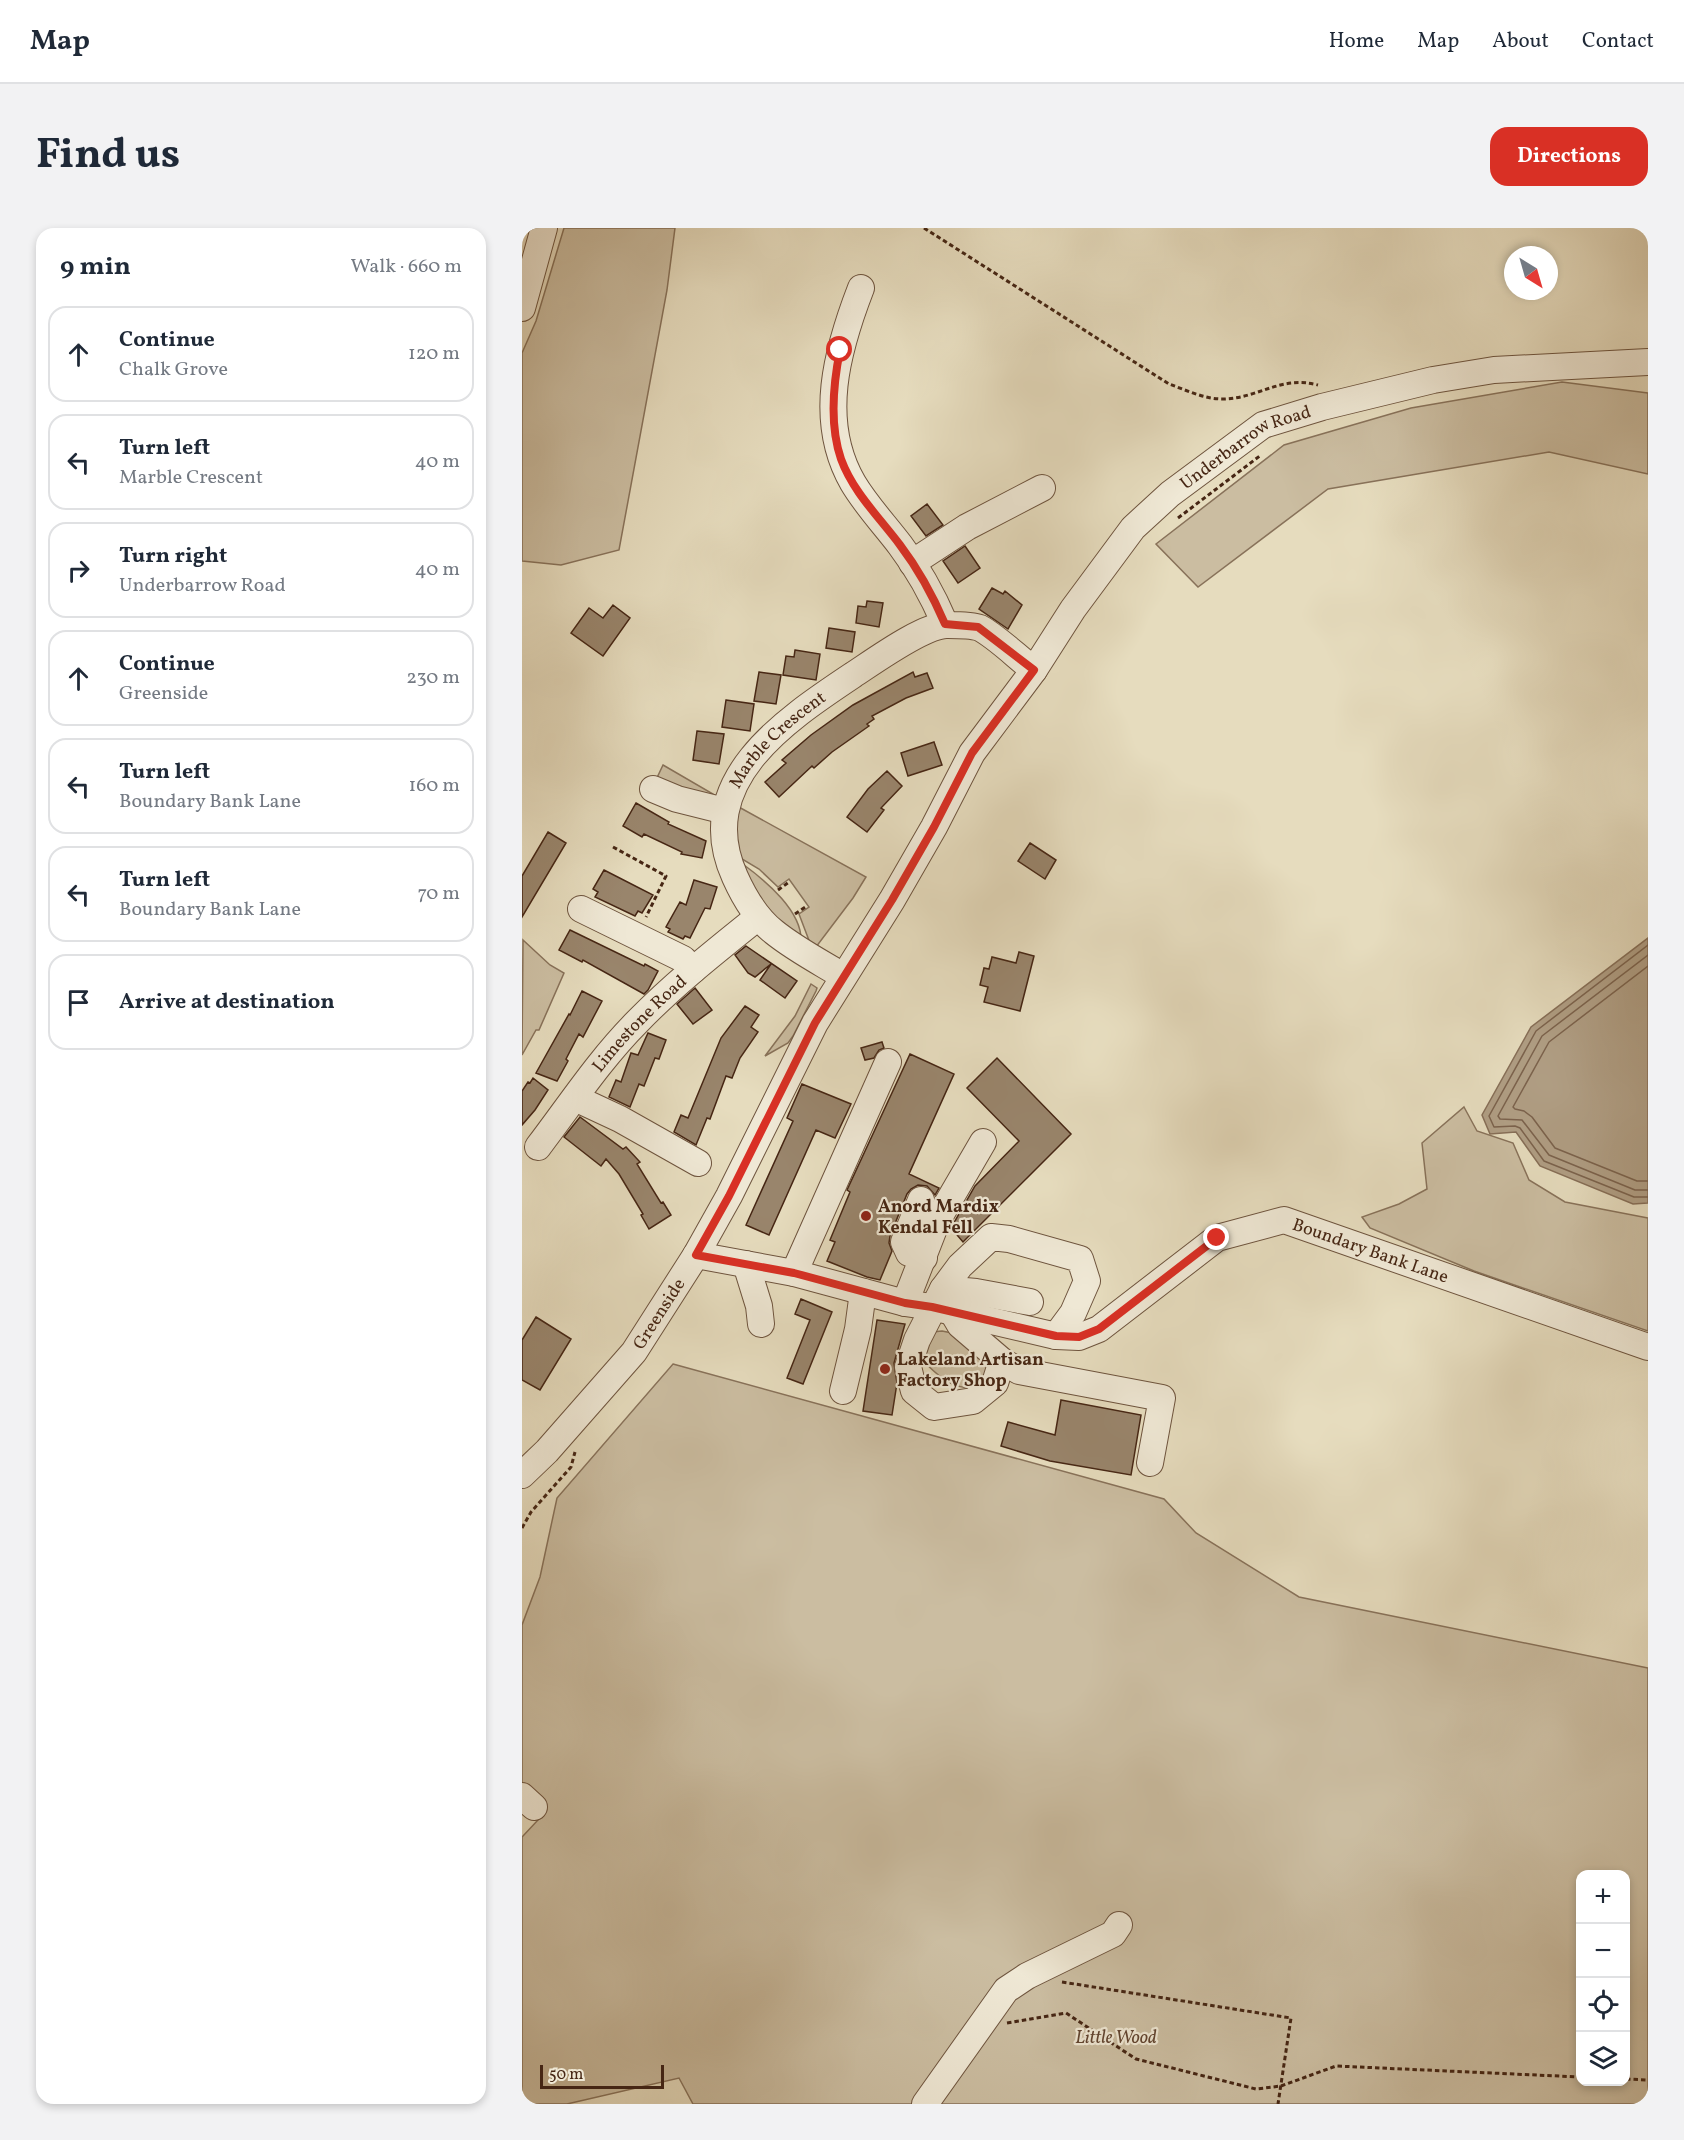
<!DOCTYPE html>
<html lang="en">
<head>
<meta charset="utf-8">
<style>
  :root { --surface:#fff; --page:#f2f2f3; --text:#1f2937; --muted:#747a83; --line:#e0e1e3; --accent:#d93025 }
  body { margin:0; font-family:Vollkorn,serif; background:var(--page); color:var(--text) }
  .controls { position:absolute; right:18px; bottom:18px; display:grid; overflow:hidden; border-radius:12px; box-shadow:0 3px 9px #0003 }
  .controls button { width:54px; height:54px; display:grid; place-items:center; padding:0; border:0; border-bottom:2px solid var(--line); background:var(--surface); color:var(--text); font:30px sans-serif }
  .compass { position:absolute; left:982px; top:18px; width:54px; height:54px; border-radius:50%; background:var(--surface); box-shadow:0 3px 9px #0003; rotate:143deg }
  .scale { position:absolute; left:18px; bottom:15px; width:124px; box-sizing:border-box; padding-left:6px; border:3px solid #462614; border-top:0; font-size:16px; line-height:21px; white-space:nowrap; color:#462614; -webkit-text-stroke:4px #efe8d5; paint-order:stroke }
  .stop { position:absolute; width:18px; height:18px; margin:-14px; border:4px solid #d93025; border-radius:50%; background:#fff }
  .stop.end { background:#d93025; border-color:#fff; box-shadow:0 2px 6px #0008 }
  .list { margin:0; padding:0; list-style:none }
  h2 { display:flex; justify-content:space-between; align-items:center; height:78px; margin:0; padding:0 24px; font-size:26px }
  h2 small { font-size:20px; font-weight:400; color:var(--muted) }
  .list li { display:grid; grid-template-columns:39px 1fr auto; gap:18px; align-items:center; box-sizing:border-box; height:96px; margin:0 12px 12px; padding:0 12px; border:2px solid var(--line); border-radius:18px }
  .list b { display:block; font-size:22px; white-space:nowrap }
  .list p { margin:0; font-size:20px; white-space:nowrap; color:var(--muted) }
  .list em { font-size:20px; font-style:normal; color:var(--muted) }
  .icon { flex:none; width:33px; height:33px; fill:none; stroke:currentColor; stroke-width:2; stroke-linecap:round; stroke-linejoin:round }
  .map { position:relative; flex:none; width:1126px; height:1876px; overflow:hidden; border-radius:18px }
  header { display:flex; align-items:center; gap:36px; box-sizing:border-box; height:84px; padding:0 30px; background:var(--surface); border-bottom:2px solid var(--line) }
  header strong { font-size:28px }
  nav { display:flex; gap:33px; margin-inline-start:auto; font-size:21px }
  .intro { display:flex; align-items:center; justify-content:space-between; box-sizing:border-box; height:144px; padding:0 36px }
  h1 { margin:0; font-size:42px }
  .button { padding:15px 27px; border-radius:18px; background:var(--accent); color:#fff; font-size:21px; font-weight:700 }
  main { display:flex; gap:36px; padding:0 36px }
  aside { flex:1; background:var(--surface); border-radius:18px; box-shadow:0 3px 9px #0003 }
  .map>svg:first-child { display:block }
  .green { fill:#cbbda1; stroke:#88725a; stroke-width:1.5; fill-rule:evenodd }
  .water { fill:#b09e84; stroke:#866e57; stroke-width:1.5 }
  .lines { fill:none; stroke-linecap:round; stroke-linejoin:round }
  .shore { stroke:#7b624c; stroke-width:1.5 }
  .building { fill:#99856c; stroke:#462614; stroke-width:1.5 }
  .minor-casing { stroke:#6e543e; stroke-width:28 }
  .path { stroke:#462614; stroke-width:3; stroke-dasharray:4.5 3; stroke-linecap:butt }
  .minor { stroke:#efe8d5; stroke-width:26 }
  .route { stroke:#d93025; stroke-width:8 }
  .poi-dot { fill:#8f2418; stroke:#efe8d5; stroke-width:2 }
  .labels { text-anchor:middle; stroke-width:4.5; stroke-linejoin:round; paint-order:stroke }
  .street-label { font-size:18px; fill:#462614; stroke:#efe8d5 }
  .poi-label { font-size:18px; font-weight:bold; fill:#462614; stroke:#efe8d5; text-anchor:start }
  .park-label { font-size:18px; font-style:italic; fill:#614430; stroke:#efe8d5 }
</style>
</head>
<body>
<header>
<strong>Map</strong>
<nav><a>Home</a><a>Map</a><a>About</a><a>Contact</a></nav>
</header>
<div class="intro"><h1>Find us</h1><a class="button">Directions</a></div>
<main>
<aside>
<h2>9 min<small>Walk · 660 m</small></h2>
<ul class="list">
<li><svg class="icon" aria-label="ahead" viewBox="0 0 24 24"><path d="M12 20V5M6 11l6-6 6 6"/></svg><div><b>Continue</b><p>Chalk Grove</p></div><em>120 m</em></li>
<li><svg class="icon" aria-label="left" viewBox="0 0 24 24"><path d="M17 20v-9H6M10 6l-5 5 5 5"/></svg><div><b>Turn left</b><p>Marble Crescent</p></div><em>40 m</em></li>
<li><svg class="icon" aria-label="right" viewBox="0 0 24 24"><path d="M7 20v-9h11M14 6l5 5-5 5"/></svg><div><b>Turn right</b><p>Underbarrow Road</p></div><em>40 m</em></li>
<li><svg class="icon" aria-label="ahead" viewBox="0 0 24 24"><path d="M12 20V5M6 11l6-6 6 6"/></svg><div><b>Continue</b><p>Greenside</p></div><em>230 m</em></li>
<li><svg class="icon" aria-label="left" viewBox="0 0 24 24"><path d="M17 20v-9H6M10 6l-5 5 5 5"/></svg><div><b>Turn left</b><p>Boundary Bank Lane</p></div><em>160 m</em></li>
<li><svg class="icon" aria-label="left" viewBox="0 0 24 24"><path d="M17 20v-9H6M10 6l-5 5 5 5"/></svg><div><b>Turn left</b><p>Boundary Bank Lane</p></div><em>70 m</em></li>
<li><svg class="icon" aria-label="arrive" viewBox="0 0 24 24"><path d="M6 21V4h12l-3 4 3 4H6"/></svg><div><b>Arrive at destination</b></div></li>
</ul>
</aside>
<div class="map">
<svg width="1126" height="1876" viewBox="0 0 1126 1876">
  <rect width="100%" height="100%" fill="#e6dcbe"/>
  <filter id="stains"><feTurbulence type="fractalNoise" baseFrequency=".00333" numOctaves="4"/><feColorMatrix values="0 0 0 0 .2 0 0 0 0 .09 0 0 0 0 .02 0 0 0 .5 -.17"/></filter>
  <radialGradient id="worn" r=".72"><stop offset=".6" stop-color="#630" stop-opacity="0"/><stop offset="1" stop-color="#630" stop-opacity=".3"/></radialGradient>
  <path class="green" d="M42,0H153L145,62L97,322L39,337L0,333V125L14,93Z
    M1040,154L1126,165V246L1027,224L806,261L676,359L634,316L762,217L889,180Z
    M141,537L191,566L192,568L133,554Z
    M215,578L344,649L331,670L291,723L277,686L287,679L267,651L256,659L237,641L220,631L214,616Z
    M222,637C244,653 281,684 279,714L236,676Z
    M1,712L28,737L42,745L17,802H14L0,827Z
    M289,756L295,760L294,763L271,808L266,815L243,828L273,788Z
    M942,879L955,903L991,915L1007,952L1043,974L1126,990V1103L952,1043L848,1000L840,989L877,976L905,961L900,915Z
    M420,1103L430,1105L470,1138L451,1160C428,1160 418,1149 402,1134L400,1122L410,1104Z
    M151,1136L642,1271L674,1305L777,1369L1126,1440V1876H171L157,1850L45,1876H0V1609L16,1592L19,1575L0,1556V1397L18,1349L35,1270ZM1058,1646H1104V1854H1058Z"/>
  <path class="water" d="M1126,710V975L1111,976L1018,938L994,904L968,906L960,887L1009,799Z"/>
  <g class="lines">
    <path class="shore" d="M1126,717L1014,803L967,888L972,899L993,898L998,900L1022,933L1112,969H1126
      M1126,727L1020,808L976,888L978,891L1000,892L1027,927L1113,962H1126
      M1126,738L1027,814L991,879L993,881L1002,883L1010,889L1033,920L1115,953H1126"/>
  </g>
  <path class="building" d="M405,276L421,297L404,308L389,288Z
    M443,318L458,340L436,355L421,333Z
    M470,360L481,366L483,363L500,377L486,401L457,381Z
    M345,373L361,375L357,399L334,395L336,378L344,379Z
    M91,377L108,390L81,428L49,405L67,380L81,390Z
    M307,400L333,404L330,424L304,420Z
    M273,422L298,426L294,452L261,447L264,428L272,429Z
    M237,444L259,447L254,476L232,473Z
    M391,444L393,449L405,445L411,460L384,470L350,488L352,491L345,496L347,498L310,524L292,540L290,538L257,569L243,554L264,535L260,532L289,507L331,477Z
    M204,472L232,476L228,503L200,499Z
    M175,503L202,506L197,536L171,532Z
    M412,514L420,537L386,548L379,525Z
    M365,543L380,558L359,580L362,582L345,604L325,589L346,561Z
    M114,575L147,594L146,596L184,613L180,630L159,626L160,624L122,606L120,609L101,598Z
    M26,604L44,615L0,689V648Z
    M508,615L534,632L523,651L496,633Z
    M82,642L131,667L120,685L116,683L113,688L73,669L76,664L71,661Z
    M172,652L195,659L188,681L183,680L168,710L163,708L161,711L146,704L148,701L144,699L158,674L164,677Z
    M48,702L122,738L123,736L136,743L126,762L122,766L61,732L60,734L37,722Z
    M224,718L275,753L263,770L238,752L249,736L233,749L226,745L213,727Z
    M497,724L512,728L498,783L462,774L466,759L458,757L462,740L467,741L470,729L494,735Z
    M173,760L190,782L171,796L155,776Z
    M60,763L80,773L61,809L57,806L44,831L46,833L35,853L14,845L47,786L48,787Z
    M223,778L237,787L229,799L236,804L218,830L210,850L204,848L188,891L185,890L174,917L152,904L159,887L166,890L199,810Z
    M126,805L144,812L137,831L133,830L122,858L117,856L108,879L87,869L94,852L99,854L109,825L116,827Z
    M360,814L362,820L357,822L352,830L343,832L339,820Z
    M388,826L432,846L387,946L417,960L413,967L405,958L396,957L389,961L385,966L368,1008L367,1015L370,1023L358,1052L345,1049L305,1033L313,1014L308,1012L328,964L325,962Z
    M475,830L549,906L441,1014L429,1000L453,958L497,913L445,860Z
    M11,850L26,862L13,882L0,897V863L6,854L8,855Z
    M280,856L329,876L313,910L294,902L247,1007L224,997L271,893L265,890Z
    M58,889L101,921L104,919L118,934L115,936L139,975L141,974L149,987L127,1001L119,987L121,986L97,946L84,931L79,938L42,909Z
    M279,1071L310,1084L281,1156L265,1150L288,1092L273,1086Z
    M14,1089L49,1111L18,1162L0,1152V1112Z
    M355,1092L383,1096L372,1135L375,1155L370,1187L341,1183Z
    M539,1172L619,1187L609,1247L528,1233L479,1218L486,1194L533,1207Z"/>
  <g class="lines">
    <defs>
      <g id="minor">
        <path d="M339,60C315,122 295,193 331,255C344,277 362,296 378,317C397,342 411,368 423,396"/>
        <path d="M0,80L22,0"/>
        <path d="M390,335L445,299L520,260"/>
        <path d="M131,561L155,571L203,583"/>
        <path d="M59,681L161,731L171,742"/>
        <path id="s1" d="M321,748C298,734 273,721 252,704C234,690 222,669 213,649C170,554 262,493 331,447C351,434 403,396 426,397C435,397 450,397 458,400C475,409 496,430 512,442"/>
        <path d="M53,870L98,891L176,935"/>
        <path id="s2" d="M16,919C48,877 78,831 116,793C153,755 195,722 236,689"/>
        <path d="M399,972L382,1014L387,1025L402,1030"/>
        <path id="s3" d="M174,1027L272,1045L383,1075L410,1079L534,1108L557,1109L577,1101L695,1010L762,992L1126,1119"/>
        <path d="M224,1036L237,1078L239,1096"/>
        <path d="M272,1045L366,834"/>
        <path d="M421,1061L454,1064L508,1074"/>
        <path d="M383,1075L415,993L461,914"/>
        <path d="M431,1085L438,1097L480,1133L473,1155L451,1173L412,1179L392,1163L386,1139L395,1112L421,1061L438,1038L469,1009L487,1011L558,1031L565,1053L551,1085L534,1108"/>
        <path d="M480,1133L497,1143L640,1170L628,1235"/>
        <path d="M321,1163L336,1101L341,1064"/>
        <path id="s4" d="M0,1247L25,1223L112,1124L174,1027L207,968L293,795L370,672L412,599L450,525L512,442L551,381L611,300L648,266L741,197L800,179L911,152L972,142L1126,134"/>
        <path d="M0,1568L12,1579"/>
        <path d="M403,1876L484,1762L505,1748L591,1706L597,1697"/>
      </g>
    </defs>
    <use href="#minor" class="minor-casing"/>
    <path class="path" d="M402,0L647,156C664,162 682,171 700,171C736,171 758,147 796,157
      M656,290L739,227
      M91,619L144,648L124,689
      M256,662L267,654
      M273,686L285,678
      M0,1300L9,1284L49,1239L53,1224
      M540,1754L769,1790L756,1876
      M485,1795L544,1785L614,1831L734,1861L759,1858L814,1838L1058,1849
      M1104,1851L1126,1852"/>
    <use href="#minor" class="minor"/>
  </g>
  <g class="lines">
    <path class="route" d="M318,122C311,157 307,196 319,231C331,264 357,289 378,317C397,342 411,368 423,396L456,399L512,442L450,525L412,599L370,672L293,795L207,968L174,1027L272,1045L383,1075L410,1079L534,1108L557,1109L577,1101L695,1010"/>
  </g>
  <g class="poi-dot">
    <circle cx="344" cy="988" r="6"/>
    <circle cx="363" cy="1141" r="6"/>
  </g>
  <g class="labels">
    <g class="street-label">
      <text dy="6" stroke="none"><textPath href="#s4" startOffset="1272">Underbarrow Road</textPath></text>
      <text dy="6" stroke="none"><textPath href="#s1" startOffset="308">Marble Crescent</textPath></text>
      <text dy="6" stroke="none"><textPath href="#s2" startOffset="160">Limestone Road</textPath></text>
      <text dy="6" stroke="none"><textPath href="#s3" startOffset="724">Boundary Bank Lane</textPath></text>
      <text dy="6" stroke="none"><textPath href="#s4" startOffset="212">Greenside</textPath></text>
    </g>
    <g class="poi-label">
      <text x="356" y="984">Anord Mardix<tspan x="356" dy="21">Kendal Fell</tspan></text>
      <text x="375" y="1137">Lakeland Artisan<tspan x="375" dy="21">Factory Shop</tspan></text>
    </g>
    <g class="park-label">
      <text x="594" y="1815">Little Wood</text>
    </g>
  </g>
  <rect width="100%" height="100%" filter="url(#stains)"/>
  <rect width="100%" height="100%" fill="url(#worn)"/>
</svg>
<div class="controls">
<button>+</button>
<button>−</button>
<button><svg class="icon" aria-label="locate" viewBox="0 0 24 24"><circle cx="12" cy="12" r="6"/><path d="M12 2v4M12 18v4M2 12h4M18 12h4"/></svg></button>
<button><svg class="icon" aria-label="layers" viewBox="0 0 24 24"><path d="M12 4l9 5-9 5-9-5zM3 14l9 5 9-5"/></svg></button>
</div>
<svg class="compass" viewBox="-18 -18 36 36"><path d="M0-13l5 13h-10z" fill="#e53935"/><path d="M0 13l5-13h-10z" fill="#747a83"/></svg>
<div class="scale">50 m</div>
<div class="stop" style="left:318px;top:122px"></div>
<div class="stop end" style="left:695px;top:1010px"></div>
</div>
</main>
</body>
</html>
